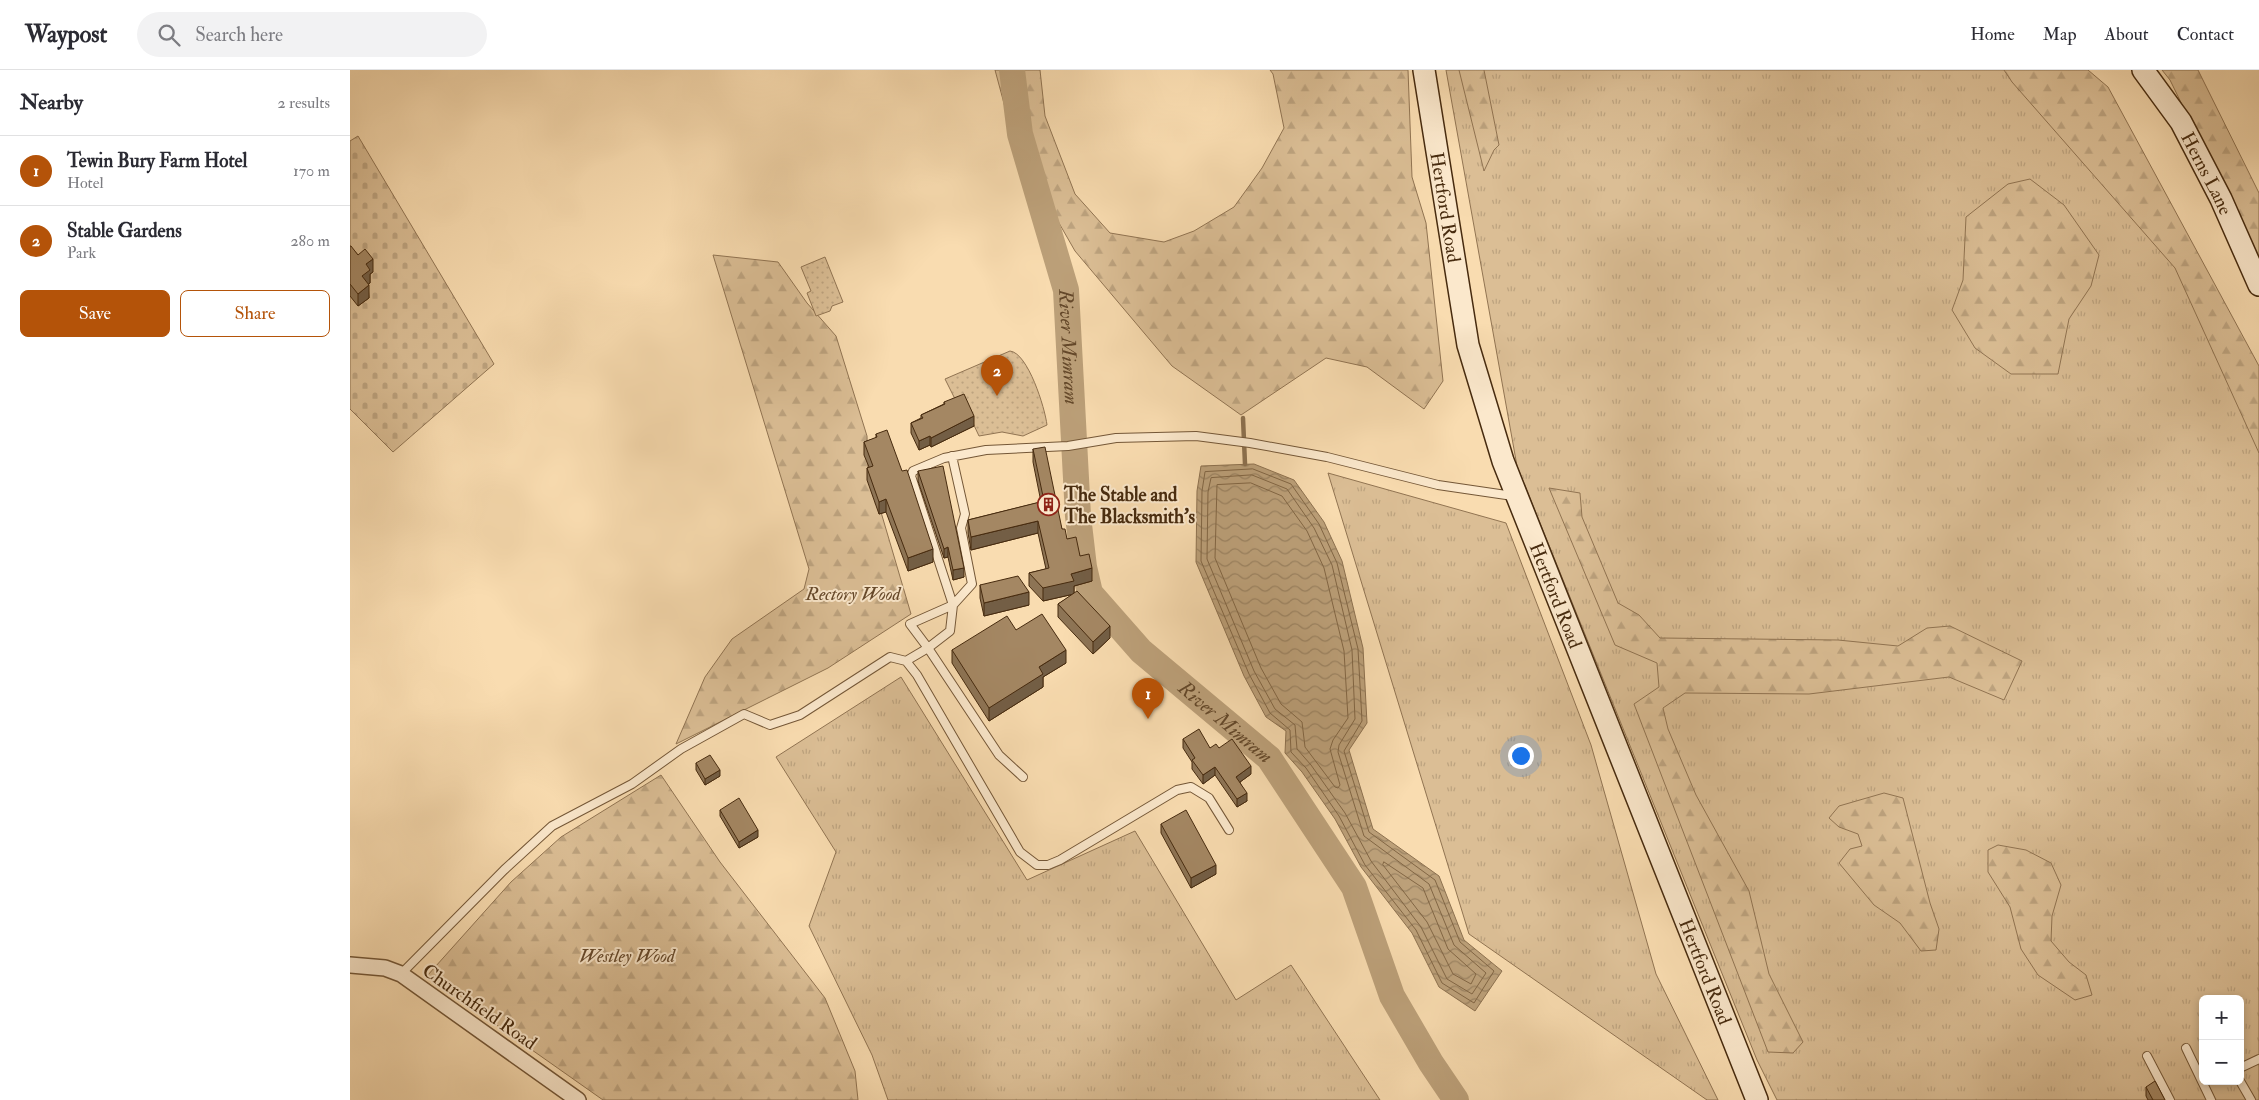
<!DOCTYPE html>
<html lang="en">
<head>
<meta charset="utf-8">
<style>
  :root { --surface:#fff; --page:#f2f2f3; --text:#2b2b33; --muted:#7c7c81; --line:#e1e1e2; --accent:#b45309 }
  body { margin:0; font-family:"IM FELL Double Pica",serif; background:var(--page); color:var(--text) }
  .controls { position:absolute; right:15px; bottom:15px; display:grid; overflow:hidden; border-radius:8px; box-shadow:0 2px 8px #0003 }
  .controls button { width:45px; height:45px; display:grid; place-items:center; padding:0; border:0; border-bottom:1px solid var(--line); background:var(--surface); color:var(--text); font:25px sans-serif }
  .you { position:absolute; left:1170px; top:685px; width:18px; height:18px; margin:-12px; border:4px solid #fff; border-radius:50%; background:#1a73e8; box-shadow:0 0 0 8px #1a73e833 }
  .badge { display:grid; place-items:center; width:32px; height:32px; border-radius:50%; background:var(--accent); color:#fff; font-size:16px; font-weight:700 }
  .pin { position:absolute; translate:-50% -41px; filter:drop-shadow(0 1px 2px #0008) }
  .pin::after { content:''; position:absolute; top:26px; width:18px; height:15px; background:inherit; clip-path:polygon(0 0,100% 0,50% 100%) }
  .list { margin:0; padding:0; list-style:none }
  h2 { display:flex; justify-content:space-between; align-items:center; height:65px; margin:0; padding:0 20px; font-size:21px }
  h2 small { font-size:16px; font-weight:400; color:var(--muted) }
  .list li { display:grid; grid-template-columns:32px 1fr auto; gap:15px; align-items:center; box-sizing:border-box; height:70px; padding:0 20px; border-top:1px solid var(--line) }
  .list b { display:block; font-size:19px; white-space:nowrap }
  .list p { margin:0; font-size:16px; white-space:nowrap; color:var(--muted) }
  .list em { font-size:16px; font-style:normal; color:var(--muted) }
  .actions { display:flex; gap:10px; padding:15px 20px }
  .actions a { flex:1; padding:11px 0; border:1px solid var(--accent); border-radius:8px; text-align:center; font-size:18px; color:var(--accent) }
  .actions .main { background:var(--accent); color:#fff }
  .icon { flex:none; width:28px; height:28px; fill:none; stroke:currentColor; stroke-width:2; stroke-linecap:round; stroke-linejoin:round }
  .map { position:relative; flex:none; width:1909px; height:1030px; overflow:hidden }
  header { display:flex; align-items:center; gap:30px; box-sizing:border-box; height:70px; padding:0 25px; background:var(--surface); border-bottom:1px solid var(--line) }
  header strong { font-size:24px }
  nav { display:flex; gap:28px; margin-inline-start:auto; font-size:18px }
  .search { width:350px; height:45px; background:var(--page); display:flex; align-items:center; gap:12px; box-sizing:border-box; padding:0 18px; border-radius:28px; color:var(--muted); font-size:19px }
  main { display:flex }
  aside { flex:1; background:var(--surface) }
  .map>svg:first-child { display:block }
  .grass { fill:url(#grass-tufts); stroke:#917452; fill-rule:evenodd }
  .forest { fill:url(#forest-firs); stroke:#917452 }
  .cemetery { fill:url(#cemetery-stones); stroke:#917452 }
  .park { fill:url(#park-dots); stroke:#917452 }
  .water { fill:url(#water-waves); stroke:#8d714f }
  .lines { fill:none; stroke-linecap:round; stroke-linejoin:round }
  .shore { stroke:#826644; stroke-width:1 }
  .stream { stroke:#8d714f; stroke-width:4.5 }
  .river { stroke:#bca079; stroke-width:26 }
  .lane-casing { stroke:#745737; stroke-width:10 }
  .street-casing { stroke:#745737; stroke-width:18 }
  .secondary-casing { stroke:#472b0f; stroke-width:24 }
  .lane { stroke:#fbe8cc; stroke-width:8 }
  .street { stroke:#fbe8cc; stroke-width:15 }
  .secondary { stroke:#fbe8cc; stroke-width:21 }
  .wall { fill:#8d7455; stroke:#472b0f }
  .shaded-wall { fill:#735e45; stroke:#472b0f }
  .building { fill:#a48763; stroke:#472b0f }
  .labels { text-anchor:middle; stroke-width:4; stroke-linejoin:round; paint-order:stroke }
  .street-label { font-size:19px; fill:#472b0f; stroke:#fbe8cc }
  .poi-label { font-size:19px; font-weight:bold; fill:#472b0f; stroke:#fbe8cc; text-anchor:start }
  .park-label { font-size:19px; font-style:italic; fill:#65482a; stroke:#fbe8cc }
  .water-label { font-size:20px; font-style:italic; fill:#64482a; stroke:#fbe8cc }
</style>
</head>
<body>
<header>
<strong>Waypost</strong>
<div class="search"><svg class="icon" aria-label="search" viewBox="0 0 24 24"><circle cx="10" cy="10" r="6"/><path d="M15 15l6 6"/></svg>Search here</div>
<nav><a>Home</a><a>Map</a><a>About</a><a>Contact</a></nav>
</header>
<main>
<aside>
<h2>Nearby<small>2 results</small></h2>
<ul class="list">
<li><span class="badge">1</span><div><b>Tewin Bury Farm Hotel</b><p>Hotel</p></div><em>170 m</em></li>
<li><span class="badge">2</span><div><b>Stable Gardens</b><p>Park</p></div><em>280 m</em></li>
</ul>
<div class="actions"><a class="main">Save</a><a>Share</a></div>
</aside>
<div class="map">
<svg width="1909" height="1030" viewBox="0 0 1909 1030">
  <defs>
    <pattern id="grass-tufts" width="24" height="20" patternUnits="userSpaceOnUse" patternTransform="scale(1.25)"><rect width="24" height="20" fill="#dbbe95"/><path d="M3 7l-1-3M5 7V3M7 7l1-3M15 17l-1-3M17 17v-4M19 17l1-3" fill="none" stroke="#bda37f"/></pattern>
    <pattern id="forest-firs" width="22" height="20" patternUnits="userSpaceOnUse" patternTransform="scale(1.25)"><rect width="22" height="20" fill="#dbbe95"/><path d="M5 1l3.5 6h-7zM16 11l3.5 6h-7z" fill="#bda37f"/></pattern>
    <pattern id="cemetery-stones" width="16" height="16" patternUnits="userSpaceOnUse" patternTransform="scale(1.25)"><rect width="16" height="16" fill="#dbbe95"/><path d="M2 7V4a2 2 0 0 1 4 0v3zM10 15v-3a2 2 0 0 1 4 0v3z" fill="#bda37f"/></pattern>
    <pattern id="park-dots" width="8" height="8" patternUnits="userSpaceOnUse" patternTransform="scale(1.25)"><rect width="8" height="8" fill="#dbbe95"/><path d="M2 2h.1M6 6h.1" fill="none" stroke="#bda37f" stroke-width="1.8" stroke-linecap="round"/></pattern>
    <pattern id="water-waves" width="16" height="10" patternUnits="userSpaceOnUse" patternTransform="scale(1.25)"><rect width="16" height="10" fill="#bca079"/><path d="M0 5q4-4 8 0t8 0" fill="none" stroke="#9b8362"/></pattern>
  </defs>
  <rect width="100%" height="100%" fill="#f9dcb0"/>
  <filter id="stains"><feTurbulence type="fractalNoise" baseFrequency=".004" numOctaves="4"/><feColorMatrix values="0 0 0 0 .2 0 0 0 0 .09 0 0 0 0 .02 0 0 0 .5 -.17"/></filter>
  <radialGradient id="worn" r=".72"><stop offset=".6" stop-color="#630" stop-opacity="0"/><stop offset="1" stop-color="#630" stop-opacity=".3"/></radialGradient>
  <path class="grass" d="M1096,0H1689L1805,127L1909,357V1030H1427L1407,990L1167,396ZM1853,929H1890V1011H1853Z
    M978,403L1156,453L1241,675L1306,904L1368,1030H1357L1119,864Z
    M551,607L677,810L785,761L886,930L941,895L1030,1030H538L522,985L459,856L486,782L426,687Z"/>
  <path class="forest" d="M645,0H690L695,46L725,124L760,163L814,172L844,161L884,137L912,98L934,58L923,4L920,0H1058L1062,107L1076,153L1093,311L1074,339L1017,297L976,288L891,345L822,296L725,181L666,78Z
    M1109,0H1134L1149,75L1144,80L1134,101Z
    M1654,0H1738L1758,17L1909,296V383L1825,198L1662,12Z
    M1812,0H1848L1909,123V192L1820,10Z
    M1680,109L1714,135L1749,185L1741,216L1719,249L1708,304H1661L1625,278L1602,240L1613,210L1616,147L1658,114Z
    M363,185L428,192L457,233L486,266L517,366L518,398L561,544L478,598L326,674L355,607L382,569L454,519L459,499Z
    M1199,418L1230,423L1232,447L1268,533L1289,545L1310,568L1488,570L1548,576L1577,558L1600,556L1672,591L1654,630L1599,607L1459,624L1335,623L1313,638L1318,659L1346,725L1399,821L1419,904L1453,972L1443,983L1418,982L1284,634L1309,617L1307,593L1265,575Z
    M311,705L370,792L475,928L505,1001L508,1030H253L77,906L161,812L211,767Z
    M1534,723L1553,728L1580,833L1589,859L1586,880L1571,881L1550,853L1524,835L1489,793L1500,779L1512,776L1508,764L1489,757L1479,748L1489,736Z
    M1648,775L1676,780L1701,793L1711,815L1702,846L1701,871L1719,892L1736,905L1742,925L1725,930L1688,905L1671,879L1660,837L1638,802V780Z"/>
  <path class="cemetery" d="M8,66L144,294L43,382L0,339V71Z"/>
  <path class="park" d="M475,187L493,232L482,236L480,241L466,246L457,223L461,221L451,197Z
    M660,281C678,283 695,338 697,355L673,366L652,362L629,366L614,334L607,333L595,309Z"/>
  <path class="water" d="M904,394L944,410L974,452L992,491L1013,578L1017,653L999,680L1023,759L1089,806L1114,870L1152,901L1125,941L1089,917L1062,863L1011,797L985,749L952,702L935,683L936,661L916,647L894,606L846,492L847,421L851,396Z"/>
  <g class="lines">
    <path class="shore" d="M903,399L941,414L969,454L987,493L1008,579L1012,651L994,681L1019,762L1085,810L1110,872L1144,901L1124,933L1092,913L1066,860L1015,795L989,746L956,698L941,682L940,660L920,643L899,604L851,491L852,421L855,402Z
      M902,405L937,419L964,458L982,495L1002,580L1005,649L989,675L988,682L1014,766L1079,814L1104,875L1136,903L1122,924L1097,909L1071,857L1021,791L995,743L961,695L947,679L945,655L925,639L904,601L857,489L858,422L861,408Z
      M901,413L932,426L957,461L974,498L994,581L998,648L983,670L980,679L990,715L988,718L985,717L955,677L952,652L931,634L911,598L865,488L867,415Z
      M1034,792L1073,818L1098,879L1126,904L1121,914L1103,904L1077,852L1033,795Z"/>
    <path class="stream" d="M893,348L895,394"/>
    <path class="river" id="s1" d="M662,0L670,64L716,220L728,446L734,497L740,523L791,581L919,688L1004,817L1042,926L1081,993L1106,1030"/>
    <defs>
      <path id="lane" d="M602,386L615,444L611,458L622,514L603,535L560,554L578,578L649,685L673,707
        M556,591L567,605L670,782L687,795H698L710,790L827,720L841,717L859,728L879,760
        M51,904L154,800L202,756L282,714L331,679L394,644L420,655L450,645L540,587L556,591L578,578L600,561L603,535L561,406L563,401L594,388L636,380L718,376L766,368L846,366L900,373L977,387L1088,415L1163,426
        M1836,978L1861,1030
        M1797,986L1820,1030
        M1890,998L1909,989
        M1890,1011L1901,1030"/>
      <path id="street" d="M0,895L35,898L51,904L228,1030"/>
      <g id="secondary">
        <path id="s2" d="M1074,0L1118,275L1153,391L1407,1030"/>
        <path id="s3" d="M1793,0L1831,52L1871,129L1909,215"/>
      </g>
    </defs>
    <use href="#lane" class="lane-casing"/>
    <use href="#street" class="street-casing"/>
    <use href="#secondary" class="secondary-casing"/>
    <use href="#lane" class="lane"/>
    <use href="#street" class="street"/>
    <use href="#secondary" class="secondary"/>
  </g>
  <path class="wall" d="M0,176L23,202L20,204V213L18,214L19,228L8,236L0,226Z
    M594,332L624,356L581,377L580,375L569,380L561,363V353L571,348V345L594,334Z
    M526,364L583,492L558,501L536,442L529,444L517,410V398L519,397L514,385V372L526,368Z
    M683,379L712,459L717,469L730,486L742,511L724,516V523L760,568L743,584L708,547V534L724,524L693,531L679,516V503L696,499L688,463L621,480L618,463V450L691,432L683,392Z
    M568,401L614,507L603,510L598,487L594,488L568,411Z
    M630,515L679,535L634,546L630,528Z
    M666,560L716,593L693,607V617L639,651L602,593V580Z
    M833,669L860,678H869L901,704L890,712L897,731L887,737L865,705L853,714L842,699V692L833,678Z
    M346,693L370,706L355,715L346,700Z
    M370,740L408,767L389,778L370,746Z
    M811,754L866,804L841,818L811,763Z
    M1796,1017L1815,1030H1798L1796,1026Z"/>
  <path class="shaded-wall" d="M23,189V202L20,204V213L12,219V206L16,194Z
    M19,215V228L8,236V224Z
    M624,346V356L581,377V368Z
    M580,366V375L569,380V371Z
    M536,429V442L529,444V432Z
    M688,451V463L621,480V467Z
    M598,477V487L594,488V479Z
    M583,479V492L558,501V488Z
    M614,498V507L603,510V500Z
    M742,498V511L724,516V524L693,531V518L721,504Z
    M679,522V535L634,546V533Z
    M760,556V568L743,584V572Z
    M716,580V593L693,607V617L639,651V638L689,597Z
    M901,696V704L886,715V707Z
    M865,697V705L853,714V705Z
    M370,700V706L355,715V709Z
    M897,723V731L887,737V729Z
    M408,760V767L389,778V772Z
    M866,795V804L841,818V808Z"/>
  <path class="building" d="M0,176H1L8,185L15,179L23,189L16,194L20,200L12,206L19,215L8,224L0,214Z
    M614,324L624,346L581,368L580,366L569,371L561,353L573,348L571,345L595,334L594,332Z
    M537,360L552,401L557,400L583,479L558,488L536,429L529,432L517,398L523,396L514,372L527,367L526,364Z
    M695,377L712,459H715L717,469L726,467L730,486L739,484L742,498L721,504L724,511L693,518L679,503L699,498L688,451L621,467L618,450L694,431L683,379Z
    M593,396L614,498L603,500L598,477L594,479L568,401Z
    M668,506L679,522L634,533L630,515Z
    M727,521L760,556L743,572L708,534Z
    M692,544L716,580L689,597L693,604L639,638L602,580L657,546L666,560Z
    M849,659L860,678L866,674L869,678L882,669L901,696L886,707L897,723L887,729L865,697L853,705L842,690L845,688L833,669Z
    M360,685L370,700L355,709L346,693Z
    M389,728L408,760L389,772L370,740Z
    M836,740L866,795L841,808L811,754Z
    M1805,1011L1815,1030H1803L1796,1017Z"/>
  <defs>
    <symbol id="building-ring" viewBox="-11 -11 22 22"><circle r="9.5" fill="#fbe8cc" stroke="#8f2418" stroke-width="1.5"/><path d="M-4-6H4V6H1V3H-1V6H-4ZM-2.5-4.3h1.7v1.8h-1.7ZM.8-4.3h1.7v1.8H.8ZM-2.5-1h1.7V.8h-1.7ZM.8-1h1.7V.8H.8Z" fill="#8f2418"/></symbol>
  </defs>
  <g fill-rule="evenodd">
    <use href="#building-ring" x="686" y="422" width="25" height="25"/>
  </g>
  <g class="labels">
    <g class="street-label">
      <text dy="7" stroke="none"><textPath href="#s3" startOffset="122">Herns Lane</textPath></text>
      <text dy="7" stroke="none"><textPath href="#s2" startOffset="139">Hertford Road</textPath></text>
      <text dy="7" stroke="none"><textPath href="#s2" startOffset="544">Hertford Road</textPath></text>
      <text dy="7" stroke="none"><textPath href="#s2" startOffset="949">Hertford Road</textPath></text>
      <text transform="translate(130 936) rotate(35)" y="7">Churchfield Road</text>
    </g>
    <g class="poi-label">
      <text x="714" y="431">The Stable and<tspan x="714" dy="22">The Blacksmith's</tspan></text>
    </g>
    <g class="park-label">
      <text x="503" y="530">Rectory Wood</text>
      <text x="277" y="892">Westley Wood</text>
    </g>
    <g class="water-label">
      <text dy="7" stroke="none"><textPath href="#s1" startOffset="284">River Mimram</textPath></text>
      <text dy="7" stroke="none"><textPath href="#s1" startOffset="719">River Mimram</textPath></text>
    </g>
  </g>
  <rect width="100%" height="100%" filter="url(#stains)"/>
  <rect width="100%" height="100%" fill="url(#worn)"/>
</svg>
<div class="controls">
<button>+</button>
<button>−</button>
</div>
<div class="you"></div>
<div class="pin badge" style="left:798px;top:649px">1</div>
<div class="pin badge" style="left:647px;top:326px">2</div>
</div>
</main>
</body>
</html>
